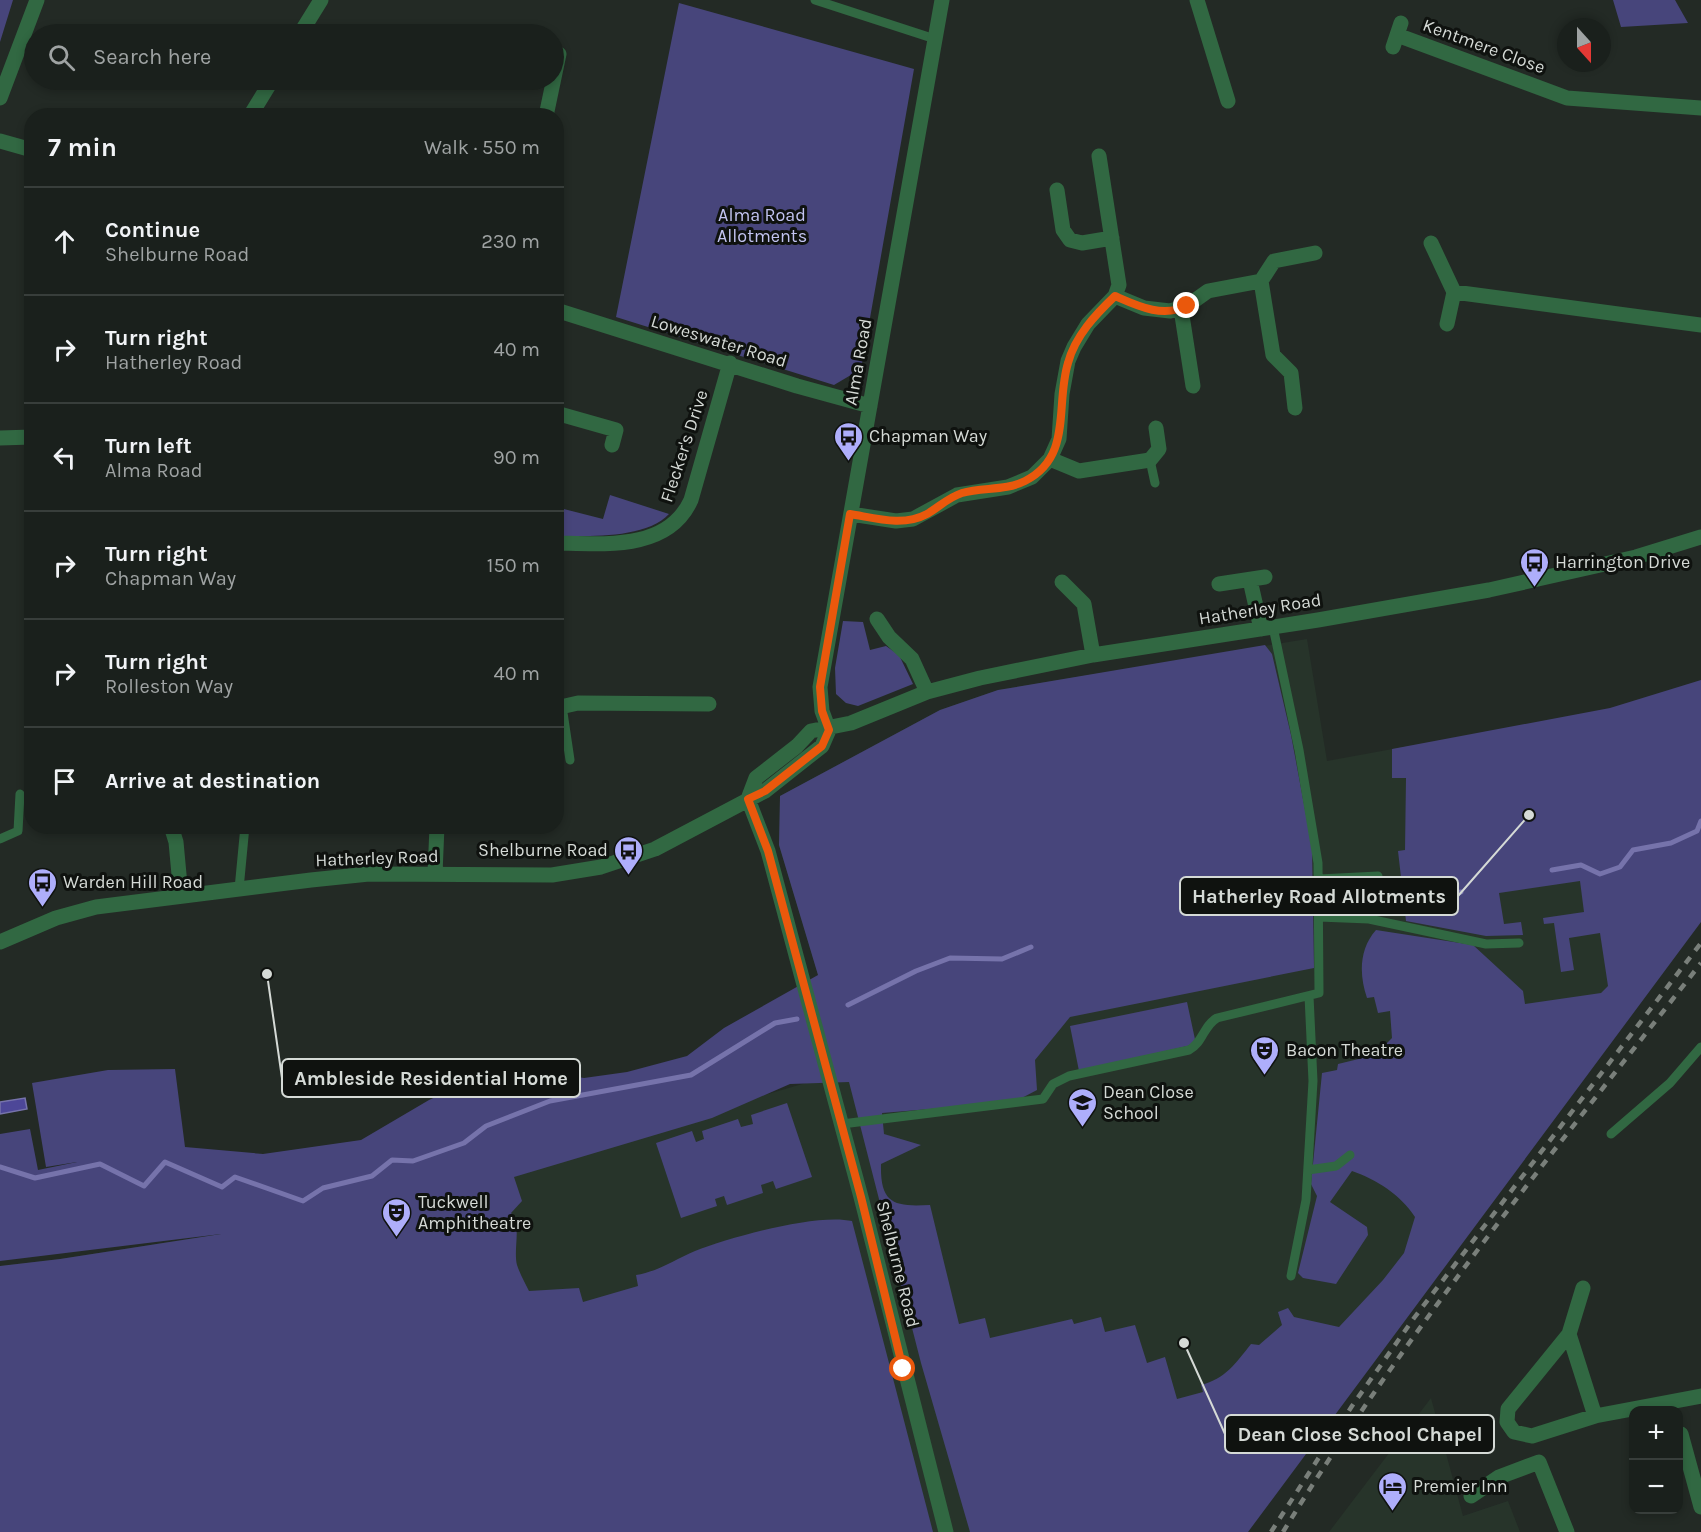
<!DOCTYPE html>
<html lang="en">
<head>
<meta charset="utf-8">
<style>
  :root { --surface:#1a201c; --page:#272d29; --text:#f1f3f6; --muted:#9fa3a3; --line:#383e3b }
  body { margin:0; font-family:Karla,sans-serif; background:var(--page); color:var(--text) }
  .controls { position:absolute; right:18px; bottom:18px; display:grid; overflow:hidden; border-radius:12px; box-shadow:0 3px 9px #0003 }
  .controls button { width:54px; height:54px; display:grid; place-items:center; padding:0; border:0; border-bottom:2px solid var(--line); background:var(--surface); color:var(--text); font:30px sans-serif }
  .compass { position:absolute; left:1557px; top:18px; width:54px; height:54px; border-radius:50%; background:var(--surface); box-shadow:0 3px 9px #0003; rotate:159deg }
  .stop { position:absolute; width:18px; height:18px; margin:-14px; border:4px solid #ea580c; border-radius:50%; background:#fff }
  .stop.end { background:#ea580c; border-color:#fff; box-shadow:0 2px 6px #0008 }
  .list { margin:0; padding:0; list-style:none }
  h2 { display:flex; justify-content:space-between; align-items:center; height:78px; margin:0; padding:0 24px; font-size:26px }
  h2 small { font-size:20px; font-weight:400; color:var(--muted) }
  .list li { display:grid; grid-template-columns:39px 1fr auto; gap:18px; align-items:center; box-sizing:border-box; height:108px; padding:0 24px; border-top:2px solid var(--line) }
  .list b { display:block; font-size:22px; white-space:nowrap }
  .list p { margin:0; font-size:20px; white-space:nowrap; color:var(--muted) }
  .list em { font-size:20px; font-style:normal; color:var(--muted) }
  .icon { flex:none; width:33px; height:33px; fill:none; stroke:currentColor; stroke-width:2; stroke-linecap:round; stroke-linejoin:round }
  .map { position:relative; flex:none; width:1701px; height:1532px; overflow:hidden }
  .search { position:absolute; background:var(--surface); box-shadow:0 3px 9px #0003; left:24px; top:24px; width:540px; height:66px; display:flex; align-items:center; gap:15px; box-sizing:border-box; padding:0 21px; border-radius:33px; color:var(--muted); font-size:22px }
  .panel { position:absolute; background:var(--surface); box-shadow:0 3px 9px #0003; left:24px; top:108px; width:540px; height:726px; border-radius:24px }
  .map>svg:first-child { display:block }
  .built { fill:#27342a }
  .green { fill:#47457b }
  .water { fill:#4d4798; stroke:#7673ab; stroke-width:1.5 }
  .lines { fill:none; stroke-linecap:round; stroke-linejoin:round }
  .stream { stroke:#7673ab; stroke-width:5 }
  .lane { stroke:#316842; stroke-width:9 }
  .street { stroke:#316842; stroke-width:15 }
  .rail { stroke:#797f7a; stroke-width:4.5; stroke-dasharray:8 8; stroke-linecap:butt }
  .route { stroke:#ea580c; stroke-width:8 }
  .labels { text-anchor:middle; stroke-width:6; stroke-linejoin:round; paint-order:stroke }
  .street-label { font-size:18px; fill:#d5dad6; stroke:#0f120f }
  .park-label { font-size:18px; fill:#c3c4f2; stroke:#0f120f }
  .poi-label { font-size:18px; fill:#d5dad6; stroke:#0f120f; text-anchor:start }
  .leader { fill:none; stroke:#d5dad6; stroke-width:2 }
  .callout-dot { fill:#d5dad6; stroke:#0f120f; stroke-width:2 }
  .callout { fill:#0f120f; stroke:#d5dad6; stroke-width:2 }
  .callout-label { font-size:20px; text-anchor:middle; font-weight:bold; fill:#d5dad6 }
</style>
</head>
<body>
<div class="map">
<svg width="1701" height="1532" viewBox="0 0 1701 1532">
  <rect width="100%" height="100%" fill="#232a25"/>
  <path class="built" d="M1307,639L1327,761L1409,746L1586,848L1645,962L1387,1280L1203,1532H0V1266L60,1259L363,1212L847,1071L779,845L780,796L940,710L998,690Z
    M1431,1398L1463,1516L1508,1501L1520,1532H1329Z"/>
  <path class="green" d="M0,0H13L0,42Z
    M1613,0H1675L1688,23L1621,27Z
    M679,3L914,69L861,369L834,385L616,317Z
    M610,495L669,514C646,539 588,536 557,536L556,507L603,519Z
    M843,621L863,622L870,650L886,646L899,655L913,684L858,706L846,703L836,694L835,668Z
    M1265,645L1272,654L1291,735L1312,847L1314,968L1070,1017L1035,1060L1037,1090L1014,1102L882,1113L884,1134L921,1145L881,1164C880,1204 894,1207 930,1205L959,1324L985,1318L990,1338L1072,1319L1074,1324L1101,1317L1105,1332L1135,1325L1147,1363L1165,1357L1177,1399L1203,1392L1201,1385C1225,1379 1236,1363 1251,1344L1259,1345L1282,1325L1278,1312L1288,1308L1294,1317L1339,1327L1383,1280L1404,1253L1415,1217C1400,1194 1377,1180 1352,1171L1330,1202L1367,1227L1368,1235L1336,1284L1303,1278L1298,1273L1317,1196L1311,1184L1322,1073L1337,1070L1338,1064L1375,1055L1392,1038L1390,1011L1378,1013L1374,997L1367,998C1359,975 1359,949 1376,930L1473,945L1523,991L1525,1004L1601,993L1608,986L1600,933L1569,938L1574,970L1561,972L1554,923L1544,924L1543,918L1584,912L1580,881L1499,893L1504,924L1521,922L1523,935L1486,936L1406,921L1398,851L1405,850L1406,778H1392V749L1610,708L1701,680V922L1248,1532H970L921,1363L849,1082L790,1084L712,1118L514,1177L522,1201L511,1213C522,1227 513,1248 517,1265C520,1274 525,1283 529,1291L579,1288L583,1302L638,1286L636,1275C657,1272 676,1259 695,1251C731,1237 817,1213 852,1221L933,1532H0V1266L60,1259L221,1234L0,1261V1134L30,1129L38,1170L77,1162L46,1167L32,1083L108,1070L175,1069L185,1147L263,1154L361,1140L429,1100L504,1065L584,1078L627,1072L687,1056L724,1028L818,975L779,845L780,796L940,710L998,690Z
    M1187,1002L1196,1044L1079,1071L1070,1026Z
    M787,1103L812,1177L776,1189L773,1181L761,1185L763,1193L727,1205L724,1196L715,1199L717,1206L681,1218L656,1143L692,1131L696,1142L704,1139L702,1131L738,1119L741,1127L753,1124L751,1115Z"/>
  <path class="water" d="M25,1098L27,1109L0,1114V1102Z"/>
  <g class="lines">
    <path class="stream" d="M1552,870L1581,865L1600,874L1620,867L1633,850L1671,843L1697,831L1701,821
      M1436,897L1461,892
      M848,1005L916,971L950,958L1002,959L1031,947
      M0,1167L35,1178L100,1164L144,1186L165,1162L222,1187L235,1177L303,1201L323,1188L372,1176L392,1160L413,1161L464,1143L486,1126L550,1101L691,1075L775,1023L797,1019"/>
    <path class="lane" d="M815,0L935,39
      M1150,460L1155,483
      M562,706L570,760
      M0,839L18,831L20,794
      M1319,879L1378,876
      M239,889L245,826
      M1319,917L1369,919L1486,944L1519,943
      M842,1124L1043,1099L1053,1084L1069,1076L1189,1050C1203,1043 1203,1026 1217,1018L1319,993L1318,863L1299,750L1273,627
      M1611,1134L1670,1083L1701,1047
      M1308,1170L1336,1166L1350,1155
      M1291,1276L1306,1200L1313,1081L1309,996"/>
    <path class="street" d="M1197,0L1228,101
      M300,34L321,0
      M1397,35L1567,98L1701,108
      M1393,47L1401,23
      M0,98L37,0
      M250,116L272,80
      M546,116L559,54
      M0,141L32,150
      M1057,190L1063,230L1070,240L1082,243L1112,238
      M1431,243L1454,292L1447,324
      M1261,281L1273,355L1291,373L1295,408
      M1454,292L1701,325
      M1115,296L1144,308L1170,311L1187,306L1208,291L1261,281L1274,261L1315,253
      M1181,309L1193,386
      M556,310L797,386L870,406
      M556,413L616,430L612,445
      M0,438L32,437
      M1050,459L1079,471L1150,460L1159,449L1156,428
      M851,514L896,521L913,519L957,495L1008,487L1032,477L1050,459L1059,439L1062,394L1068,361L1074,347L1088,324L1115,296L1119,285L1099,156
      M556,543C604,544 668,551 691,500L730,363
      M1250,580L1261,629
      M1062,582L1084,604L1093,655
      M1219,584L1265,577
      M877,619L889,637L912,659L927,692
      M556,708L578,703L709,704
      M829,730L822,711L820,687L942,0
      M748,799L756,778L797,746L811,731L851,723L927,692L980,678L1093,655L1318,620L1489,590L1636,557L1701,537
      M748,799L768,851L861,1197L946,1532
      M171,826L176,842L181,896
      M435,874L437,826
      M0,942L56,918L96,907L311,880L369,874L552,875L601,867L655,849L765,791L822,746L829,730
      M1583,1288L1569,1334L1508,1409L1507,1422L1514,1432L1532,1436L1595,1416L1701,1396
      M1569,1334L1595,1416
      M1681,1434L1701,1507
      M1471,1496L1499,1477L1539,1462L1567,1532"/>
    <path class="rail" d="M1271,1532L1352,1406L1414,1318L1701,943
      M1283,1532C1406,1331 1556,1149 1701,963"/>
  </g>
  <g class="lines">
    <path class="route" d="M903,1369L861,1197L768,851L748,799L765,791L822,746L829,730L822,711L820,687L850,514C875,518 903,527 927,514C939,507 949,497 962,493C983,487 1005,491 1025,481C1073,457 1055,405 1068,363C1075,336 1096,314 1115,296C1138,306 1162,318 1187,306"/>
  </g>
  <defs>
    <symbol id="bus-pin" viewBox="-11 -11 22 30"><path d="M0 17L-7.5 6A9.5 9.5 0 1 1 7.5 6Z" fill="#aeaefb" stroke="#0f120f"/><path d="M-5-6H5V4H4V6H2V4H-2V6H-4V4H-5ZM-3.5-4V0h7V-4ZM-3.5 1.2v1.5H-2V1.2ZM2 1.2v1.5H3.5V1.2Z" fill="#111"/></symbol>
    <symbol id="theatre-pin" viewBox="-11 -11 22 30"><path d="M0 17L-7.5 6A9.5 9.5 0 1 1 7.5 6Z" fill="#aeaefb" stroke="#0f120f"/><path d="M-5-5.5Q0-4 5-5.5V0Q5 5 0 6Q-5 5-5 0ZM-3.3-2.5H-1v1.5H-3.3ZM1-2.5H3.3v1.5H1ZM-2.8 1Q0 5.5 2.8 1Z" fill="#111"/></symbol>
    <symbol id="school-pin" viewBox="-11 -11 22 30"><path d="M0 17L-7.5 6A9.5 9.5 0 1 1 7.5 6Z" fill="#aeaefb" stroke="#0f120f"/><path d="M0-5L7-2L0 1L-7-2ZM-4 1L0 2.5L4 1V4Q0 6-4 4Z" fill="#111"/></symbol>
    <symbol id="hotel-pin" viewBox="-11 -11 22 30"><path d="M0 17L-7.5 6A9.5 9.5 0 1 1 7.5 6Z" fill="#aeaefb" stroke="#0f120f"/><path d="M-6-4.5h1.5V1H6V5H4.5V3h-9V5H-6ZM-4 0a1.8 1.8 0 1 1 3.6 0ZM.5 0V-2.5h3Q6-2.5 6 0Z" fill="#111"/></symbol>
  </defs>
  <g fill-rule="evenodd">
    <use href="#bus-pin" x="832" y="420" width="33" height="45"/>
    <use href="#bus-pin" x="1518" y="546" width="33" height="45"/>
    <use href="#bus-pin" x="612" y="834" width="33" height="45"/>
    <use href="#bus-pin" x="26" y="866" width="33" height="45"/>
    <use href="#theatre-pin" x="1248" y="1034" width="33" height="45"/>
    <use href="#school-pin" x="1066" y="1086" width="33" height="45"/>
    <use href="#theatre-pin" x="380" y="1196" width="33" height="45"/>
    <use href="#hotel-pin" x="1376" y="1470" width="33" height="45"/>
  </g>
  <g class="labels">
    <g class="street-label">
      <text transform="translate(1484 46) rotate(20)" y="6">Kentmere Close</text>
      <text transform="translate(719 341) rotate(17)" y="6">Loweswater Road</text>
      <text transform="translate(858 362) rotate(-80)" y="6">Alma Road</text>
      <text transform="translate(684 446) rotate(-72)" y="6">Flecker's Drive</text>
      <text transform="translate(1260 609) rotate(-9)" y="6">Hatherley Road</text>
      <text transform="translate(377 858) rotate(-2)" y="6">Hatherley Road</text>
      <text transform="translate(898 1264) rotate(76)" y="6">Shelburne Road</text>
    </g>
    <g class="park-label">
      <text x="762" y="221">Alma Road<tspan x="762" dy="21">Allotments</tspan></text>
    </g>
    <g class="poi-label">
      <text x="869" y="442">Chapman Way</text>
      <text x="1555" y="568">Harrington Drive</text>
      <text x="608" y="856" text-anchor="end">Shelburne Road</text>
      <text x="63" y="888">Warden Hill Road</text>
      <text x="1286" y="1056">Bacon Theatre</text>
      <text x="1103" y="1098">Dean Close<tspan x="1103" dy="21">School</tspan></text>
      <text x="418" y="1208">Tuckwell<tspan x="418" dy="21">Amphitheatre</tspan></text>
      <text x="1413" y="1492">Premier Inn</text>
    </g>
  </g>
  <path class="leader" d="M1529 815L1458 896M267 974L282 1078M1184 1343L1225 1434"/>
  <g class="callout-dot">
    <circle cx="1529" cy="815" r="6"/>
    <circle cx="267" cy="974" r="6"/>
    <circle cx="1184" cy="1343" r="6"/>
  </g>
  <g class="callout">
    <rect x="1180" y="877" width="278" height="38" rx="6"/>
    <rect x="282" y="1059" width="298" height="38" rx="6"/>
    <rect x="1225" y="1415" width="269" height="38" rx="6"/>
  </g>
  <g class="callout-label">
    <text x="1319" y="903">Hatherley Road Allotments</text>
    <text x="431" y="1085">Ambleside Residential Home</text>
    <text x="1360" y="1441">Dean Close School Chapel</text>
  </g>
</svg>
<div class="controls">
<button>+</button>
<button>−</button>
</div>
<svg class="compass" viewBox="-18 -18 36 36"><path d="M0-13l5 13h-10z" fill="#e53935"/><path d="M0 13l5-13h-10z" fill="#9fa3a3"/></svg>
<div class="stop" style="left:903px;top:1369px"></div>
<div class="stop end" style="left:1187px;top:306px"></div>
<div class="search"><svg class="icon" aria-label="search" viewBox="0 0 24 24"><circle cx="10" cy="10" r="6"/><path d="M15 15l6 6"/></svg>Search here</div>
<section class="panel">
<h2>7 min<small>Walk · 550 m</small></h2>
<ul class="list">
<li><svg class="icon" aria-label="ahead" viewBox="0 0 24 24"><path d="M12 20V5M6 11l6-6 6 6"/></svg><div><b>Continue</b><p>Shelburne Road</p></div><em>230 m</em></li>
<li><svg class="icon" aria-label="right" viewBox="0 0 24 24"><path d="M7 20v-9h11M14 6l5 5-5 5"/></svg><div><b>Turn right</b><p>Hatherley Road</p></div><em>40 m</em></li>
<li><svg class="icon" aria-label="left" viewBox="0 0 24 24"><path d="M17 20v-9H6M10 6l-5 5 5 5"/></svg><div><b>Turn left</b><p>Alma Road</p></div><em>90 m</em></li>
<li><svg class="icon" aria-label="right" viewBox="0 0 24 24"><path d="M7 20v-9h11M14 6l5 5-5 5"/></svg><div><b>Turn right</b><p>Chapman Way</p></div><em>150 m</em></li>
<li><svg class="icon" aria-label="right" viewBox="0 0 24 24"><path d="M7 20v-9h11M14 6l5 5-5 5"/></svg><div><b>Turn right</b><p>Rolleston Way</p></div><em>40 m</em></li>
<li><svg class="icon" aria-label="arrive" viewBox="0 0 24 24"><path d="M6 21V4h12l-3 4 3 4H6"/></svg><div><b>Arrive at destination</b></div></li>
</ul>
</section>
</div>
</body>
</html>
